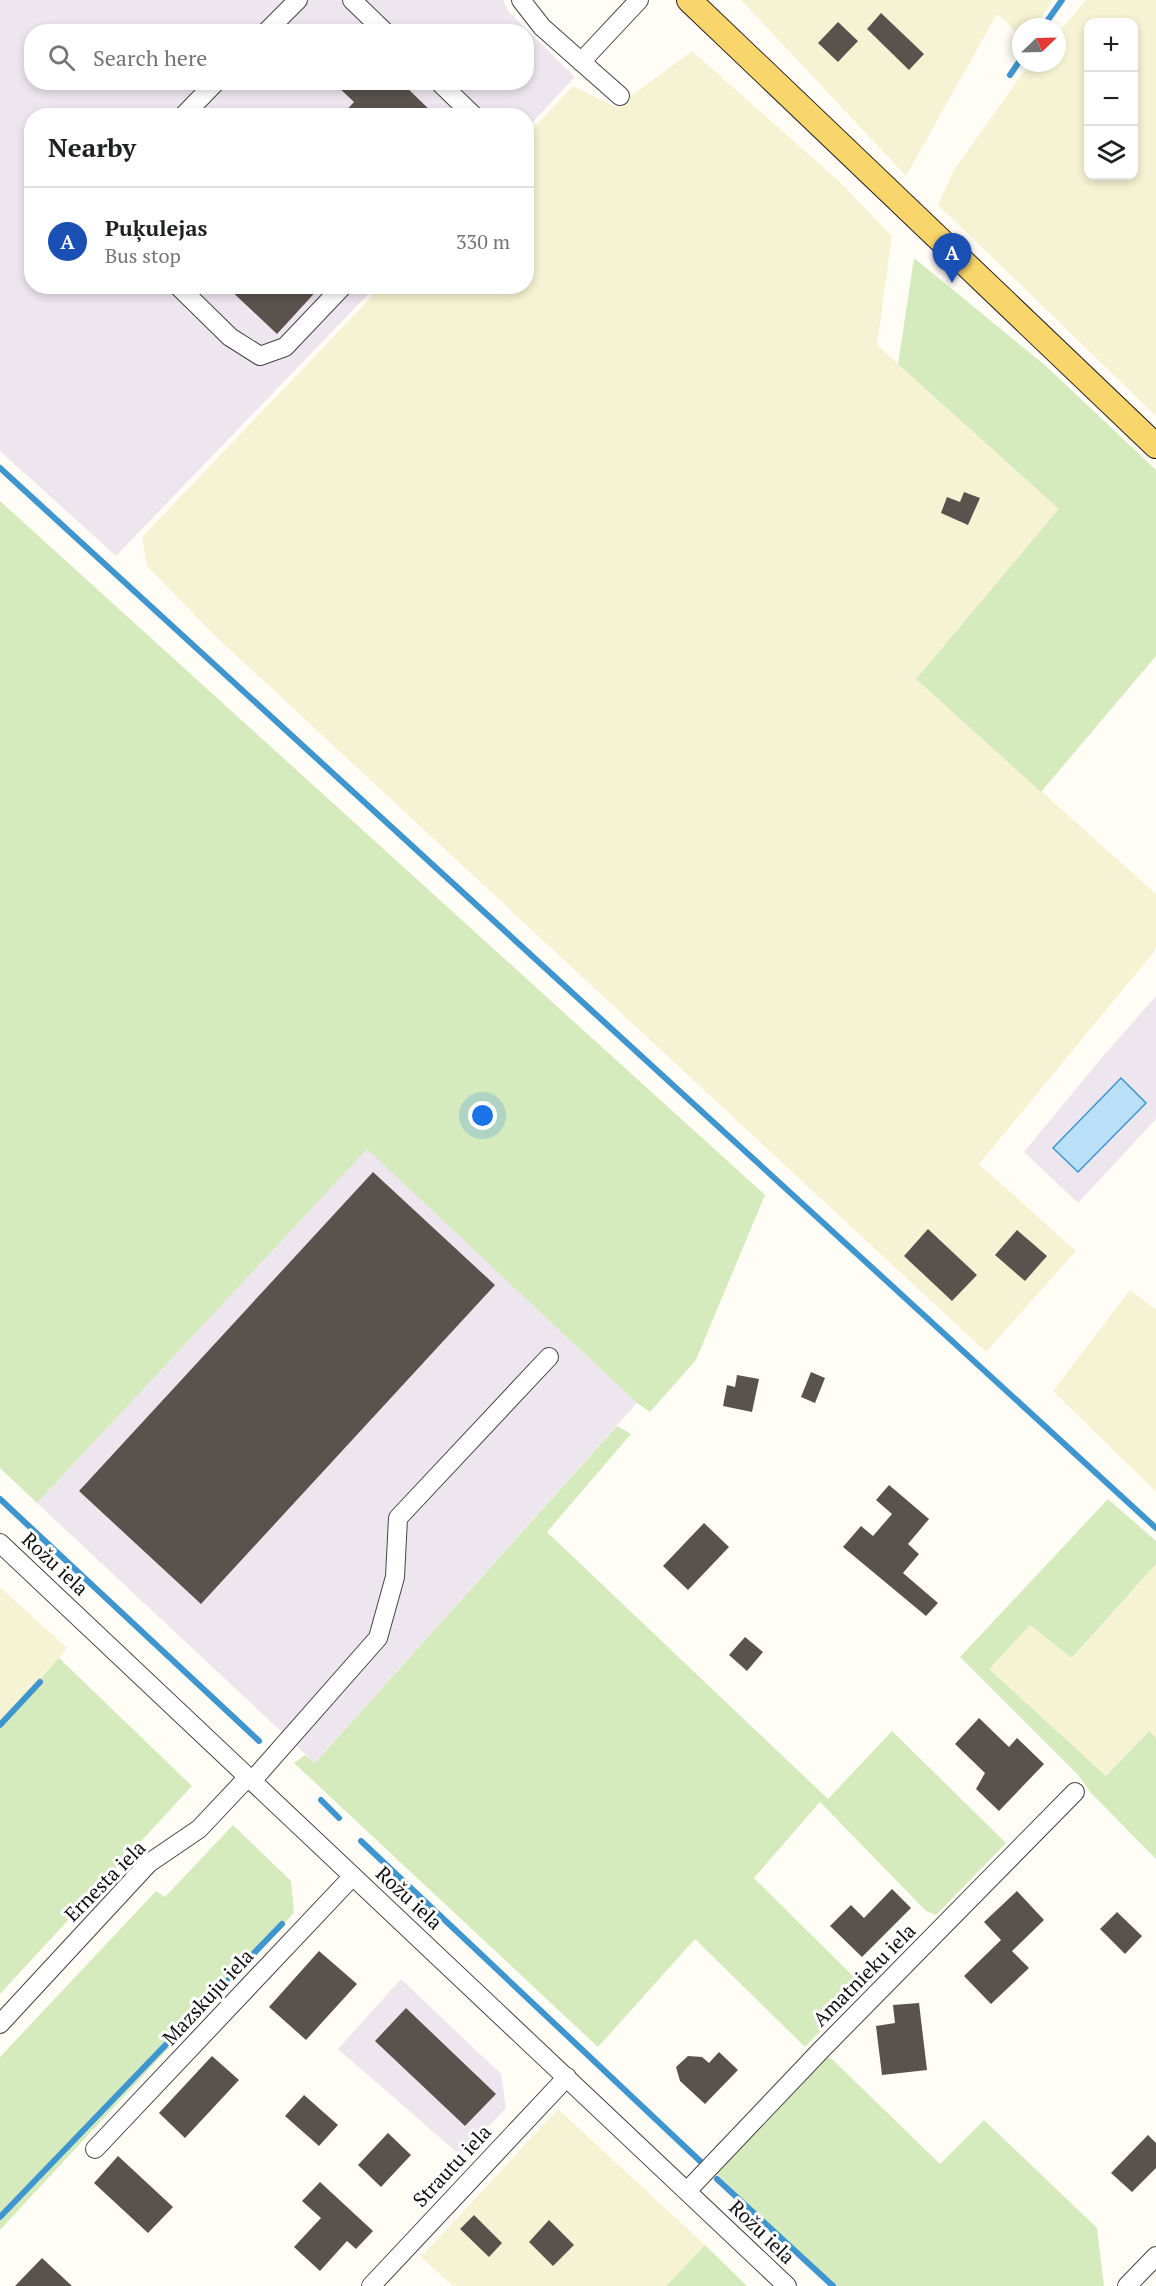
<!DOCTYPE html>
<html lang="en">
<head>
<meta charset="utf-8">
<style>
  :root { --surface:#fff; --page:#f2f2f2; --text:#202124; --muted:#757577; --line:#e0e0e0; --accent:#ea580c }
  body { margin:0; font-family:"PT Serif",serif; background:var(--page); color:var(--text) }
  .controls { position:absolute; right:18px; top:18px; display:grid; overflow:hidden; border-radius:12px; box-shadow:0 3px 9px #0003 }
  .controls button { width:54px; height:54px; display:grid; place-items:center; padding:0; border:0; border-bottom:2px solid var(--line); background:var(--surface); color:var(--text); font:30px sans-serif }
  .compass { position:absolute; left:1012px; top:18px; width:54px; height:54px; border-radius:50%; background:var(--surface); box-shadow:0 3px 9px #0003; rotate:67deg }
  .you { position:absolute; left:483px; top:1116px; width:21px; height:21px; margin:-15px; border:4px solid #fff; border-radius:50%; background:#1a73e8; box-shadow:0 0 0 9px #1a73e833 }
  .badge { display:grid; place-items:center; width:39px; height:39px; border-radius:50%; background:var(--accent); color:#fff; font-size:20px; font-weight:700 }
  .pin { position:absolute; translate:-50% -50px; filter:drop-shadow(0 2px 3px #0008) }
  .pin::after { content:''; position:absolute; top:32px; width:21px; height:18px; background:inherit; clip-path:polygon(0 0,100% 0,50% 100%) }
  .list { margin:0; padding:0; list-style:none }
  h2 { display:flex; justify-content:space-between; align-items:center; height:78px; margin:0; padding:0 24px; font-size:26px }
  h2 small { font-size:20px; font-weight:400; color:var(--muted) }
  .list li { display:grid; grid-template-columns:39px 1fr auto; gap:18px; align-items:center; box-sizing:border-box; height:108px; padding:0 24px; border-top:2px solid var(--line) }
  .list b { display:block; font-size:22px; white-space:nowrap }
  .list p { margin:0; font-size:20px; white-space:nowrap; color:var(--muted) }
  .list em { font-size:20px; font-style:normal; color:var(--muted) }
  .icon { flex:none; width:33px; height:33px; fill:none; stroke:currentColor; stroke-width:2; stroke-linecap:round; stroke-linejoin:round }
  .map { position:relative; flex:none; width:1156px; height:2286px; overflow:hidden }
  .search { position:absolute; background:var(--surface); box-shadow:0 3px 9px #0003; left:24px; top:24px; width:510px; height:66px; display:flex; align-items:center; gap:15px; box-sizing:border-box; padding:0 21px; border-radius:24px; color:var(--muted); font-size:22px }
  .panel { position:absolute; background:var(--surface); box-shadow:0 3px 9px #0003; left:24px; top:108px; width:510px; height:186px; border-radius:24px }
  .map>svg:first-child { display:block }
  .industrial { fill:#eee6ef; fill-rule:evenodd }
  .farmland { fill:#f6f3d4; fill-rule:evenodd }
  .green { fill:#d5ebbd }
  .water { fill:#b9e0f7; stroke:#3f96cf; stroke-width:1.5 }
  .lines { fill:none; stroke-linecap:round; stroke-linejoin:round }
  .stream { stroke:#3f96cf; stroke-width:6 }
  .building { fill:#5a524d }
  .minor-casing { stroke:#444; stroke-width:20 }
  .major-casing { stroke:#222; stroke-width:26 }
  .minor { stroke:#fff; stroke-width:18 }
  .major { stroke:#f9d66b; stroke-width:24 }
  .labels { text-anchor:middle; stroke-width:6; stroke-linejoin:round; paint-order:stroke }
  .street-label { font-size:20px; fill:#111; stroke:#fff }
</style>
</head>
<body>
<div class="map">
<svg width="1156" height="2286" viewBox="0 0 1156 2286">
  <rect width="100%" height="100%" fill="#fffdf5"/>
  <path class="industrial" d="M0,0H503L509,12L575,77L527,128L526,116H32V286L375,287L116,556L0,451ZM32,32H526V82H32Z
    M1156,996V1119L1078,1203L1024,1152L1104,1055Z
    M367,1148L637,1403L315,1763L37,1503Z
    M401,1979L501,2074L506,2108L461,2156L338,2049Z"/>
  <path class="farmland" d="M741,0H1052L1036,27H1021V36L997,14L906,176Z
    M1086,0H1156V416L938,205L954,170L1020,77L1032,63H1057V34ZM1088,22H1134V176H1088Z
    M692,51L841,183L892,236L877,345L1060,509L916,679L1156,894V946L1153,953L979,1164L1076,1251L986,1352L213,634L147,566L142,537L381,287L526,286L527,135L573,86L616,107Z
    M1130,1290L1156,1310V1492L1053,1391Z
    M1156,1564V1738L1148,1731L1106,1776L988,1669L1030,1625L1073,1658Z
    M0,1587L67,1648L40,1682L0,1725Z
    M558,2109L705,2245L666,2286H453L421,2257Z"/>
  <path class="green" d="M914,258L1046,366L1156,470V656L1041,792L916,679L1059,509L898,364Z
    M0,501L765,1195L696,1360L650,1412L637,1403L367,1149L37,1503L0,1468Z
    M617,1426L631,1434L547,1532L828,1799L892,1731L1006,1843L936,1915L926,1911L820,1802L754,1878L858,1981L865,1985L805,2047L695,1939L598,2047L294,1763L305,1755L315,1763Z
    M1108,1499L1156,1541V1564L1072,1658L1030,1625L989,1669L1106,1776L1149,1731L1156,1738V1859L1091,1793L1078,1775L960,1657Z
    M59,1658L192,1786L0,1994V1725Z
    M233,1825L291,1881L294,1913L0,2230V2057L156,1891L165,1897Z
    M825,2056L832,2059L940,2164L984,2120L1097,2228L1104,2286H834L716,2173Z
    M705,2245L747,2286H666Z"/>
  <path class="water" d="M1121,1078L1146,1103L1078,1172L1053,1148Z"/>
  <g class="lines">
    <path class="stream" d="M1043,27L1062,0
      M1010,75L1021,59
      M0,468L1156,1528
      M0,1499L259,1741
      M0,1725L40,1682
      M321,1800L339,1818
      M361,1841L700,2161
      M717,2179L833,2286
      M0,2217L282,1924"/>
  </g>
  <path class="building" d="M881,13L924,54L909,70L867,29Z
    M838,22L858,41L838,62L818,43Z
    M333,82H401L436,116H341L354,102Z
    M226,286H321L277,334Z
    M964,492L980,498L968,525L941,513L947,497L960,502Z
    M373,1172L495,1285L201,1604L79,1491Z
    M928,1229L977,1275L952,1301L904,1256Z
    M1017,1230L1047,1256L1025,1281L995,1255Z
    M811,1372L825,1378L815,1403L801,1397Z
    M737,1375L759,1379L752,1412L723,1406L727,1385L735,1387Z
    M889,1485L929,1519L908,1544L919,1554L903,1573L938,1603L926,1616L843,1547L861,1526L873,1536L892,1514L876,1500Z
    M704,1523L729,1547L688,1590L663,1566Z
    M745,1637L763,1652L747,1671L729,1655Z
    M979,1718L1009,1747L1017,1738L1044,1764L999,1811L976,1789L985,1773L955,1744Z
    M892,1889L911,1908L862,1957L830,1926L851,1905L864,1918Z
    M1017,1891L1044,1920L1012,1951L1029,1968L991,2004L964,1976L1001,1940L984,1922Z
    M1117,1912L1142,1936L1125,1954L1100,1929Z
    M319,1951L357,1984L306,2040L269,2007Z
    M919,2003L927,2070L882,2075L876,2026L895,2023L893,2005Z
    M406,2008L496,2094L465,2126L375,2041Z
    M719,2052L738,2070L705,2104L680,2081L676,2067L688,2056L702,2057L709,2063Z
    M212,2056L239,2080L185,2138L159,2113Z
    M304,2095L338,2125L319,2146L285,2116Z
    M388,2133L411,2155L381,2187L358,2165Z
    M1148,2135L1156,2143V2168L1132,2192L1111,2173Z
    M118,2156L173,2207L148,2233L94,2183Z
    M320,2182L373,2231L356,2249L347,2241L320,2271L294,2247L321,2218L302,2201Z
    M474,2215L502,2243L489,2257L460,2229Z
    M549,2220L574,2245L553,2266L529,2242Z
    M42,2258L72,2286H15Z"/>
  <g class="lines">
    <defs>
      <path id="minor" d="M352,0L385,32
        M521,0L542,27L620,96
        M266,32L298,0
        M581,62L639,0
        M439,82L474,116
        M183,116L216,82
        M178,286L230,337L260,356L285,347L343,286
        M0,1543L787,2286
        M252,1781L378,1638L395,1577L398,1518L549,1357
        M0,2024L149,1863L199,1829L248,1777
        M95,2149L353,1876
        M687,2191L822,2049L1075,1792
        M371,2286L567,2077
        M1127,2286L1156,2256"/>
      <path id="major" d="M689,0L1156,446"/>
    </defs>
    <use href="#minor" class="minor-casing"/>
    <use href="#major" class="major-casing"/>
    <use href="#minor" class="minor"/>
    <use href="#major" class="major"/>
  </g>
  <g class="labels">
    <g class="street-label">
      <text transform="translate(55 1564) rotate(43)" y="7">Rožu iela</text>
      <text transform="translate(105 1881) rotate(-45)" y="7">Ernesta iela</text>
      <text transform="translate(409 1898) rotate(43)" y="7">Rožu iela</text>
      <text transform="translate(864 1975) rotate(-45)" y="7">Amatnieku iela</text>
      <text transform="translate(208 1997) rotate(-47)" y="7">Mazskuju iela</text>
      <text transform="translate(452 2166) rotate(-47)" y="7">Strautu iela</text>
      <text transform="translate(762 2232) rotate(44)" y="7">Rožu iela</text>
    </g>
  </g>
</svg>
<div class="controls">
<button>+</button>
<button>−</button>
<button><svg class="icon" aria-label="layers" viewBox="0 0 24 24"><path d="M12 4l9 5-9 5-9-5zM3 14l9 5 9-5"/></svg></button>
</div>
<svg class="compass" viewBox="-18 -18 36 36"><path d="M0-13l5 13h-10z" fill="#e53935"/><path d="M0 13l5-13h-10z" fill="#757577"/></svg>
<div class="you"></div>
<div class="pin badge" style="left:952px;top:283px;background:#1a4fb4">A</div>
<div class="search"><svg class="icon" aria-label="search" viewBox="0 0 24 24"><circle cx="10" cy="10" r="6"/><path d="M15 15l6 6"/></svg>Search here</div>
<section class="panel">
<h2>Nearby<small></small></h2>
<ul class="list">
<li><span class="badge" style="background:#1a4fb4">A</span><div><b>Puķulejas</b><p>Bus stop</p></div><em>330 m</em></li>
</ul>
</section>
</div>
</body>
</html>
